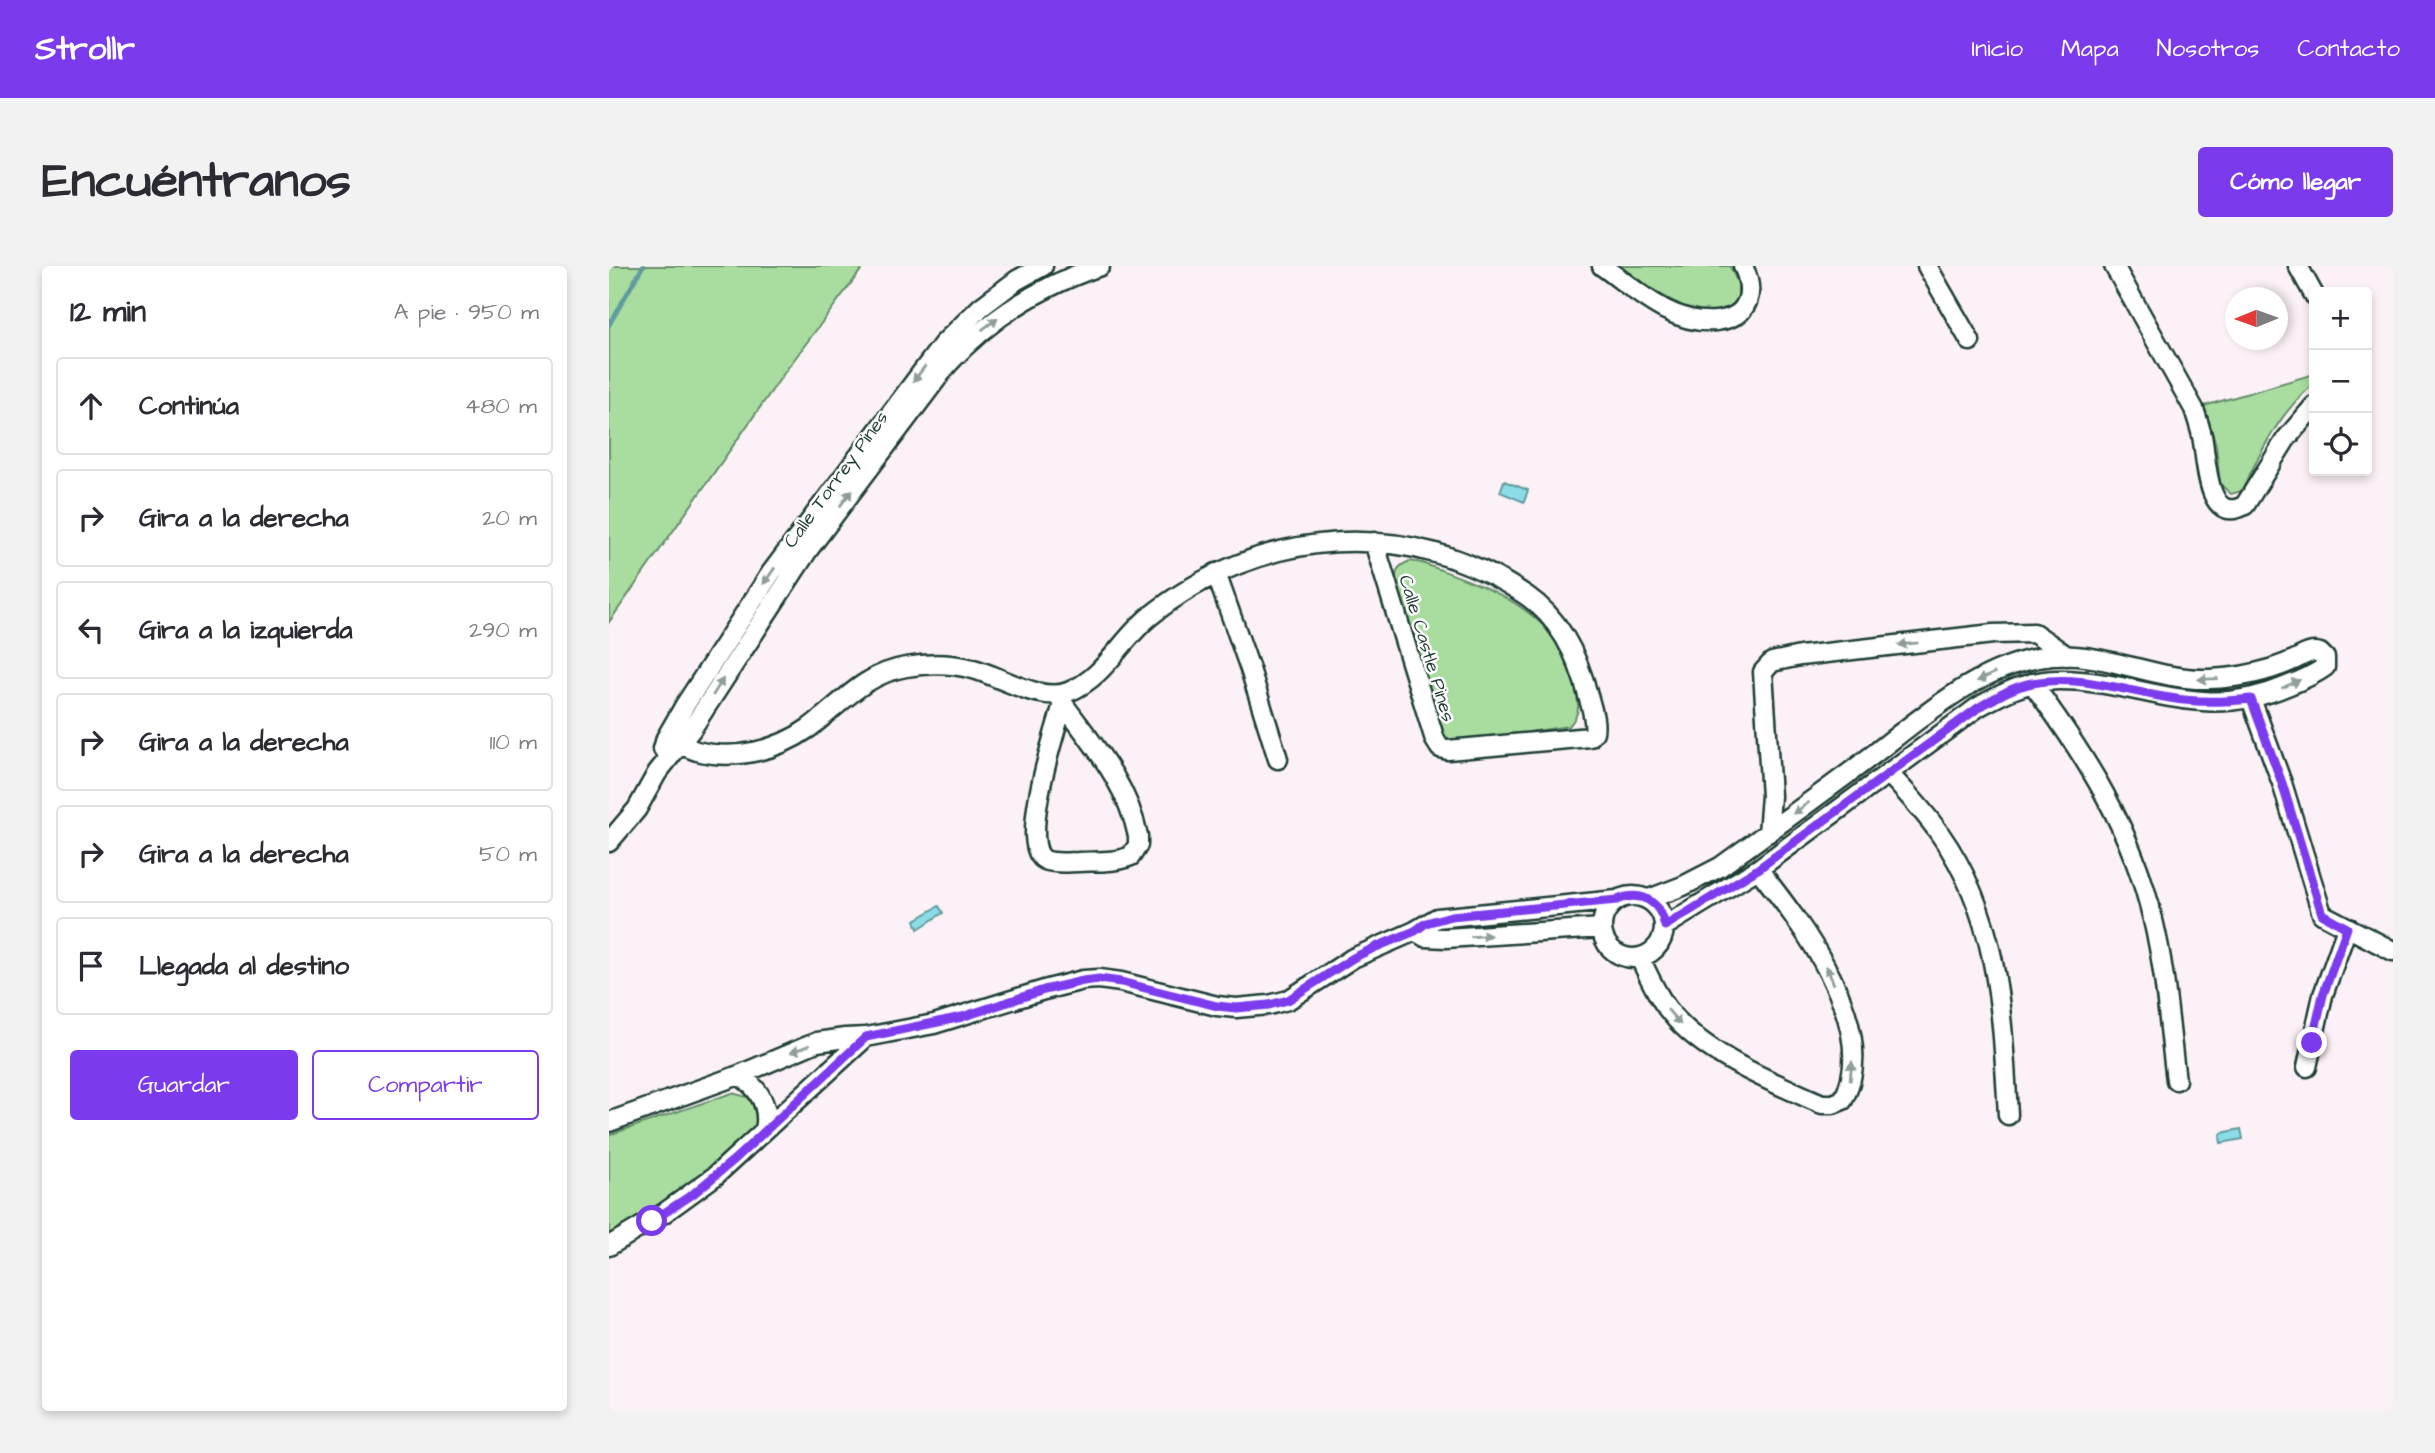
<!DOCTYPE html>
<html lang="es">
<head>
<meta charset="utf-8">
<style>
  :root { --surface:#fff; --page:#f2f2f3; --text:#2b2b33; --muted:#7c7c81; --line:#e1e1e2; --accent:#7c3aed }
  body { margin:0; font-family:"Architects Daughter",sans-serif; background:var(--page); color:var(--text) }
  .controls { position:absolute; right:21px; top:21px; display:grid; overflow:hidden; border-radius:7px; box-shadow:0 4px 10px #0003 }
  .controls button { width:63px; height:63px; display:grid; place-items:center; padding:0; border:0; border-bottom:2px solid var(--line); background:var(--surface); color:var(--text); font:35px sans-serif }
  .compass { position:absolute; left:1616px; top:21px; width:63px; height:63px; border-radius:50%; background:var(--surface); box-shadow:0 4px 10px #0003; rotate:269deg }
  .stop { position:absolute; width:21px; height:21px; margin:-16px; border:5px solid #7c3aed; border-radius:50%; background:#fff }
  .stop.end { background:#7c3aed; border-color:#fff; box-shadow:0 2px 7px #0008 }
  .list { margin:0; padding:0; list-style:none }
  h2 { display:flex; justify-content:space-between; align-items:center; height:91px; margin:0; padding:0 28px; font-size:30px }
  h2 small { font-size:23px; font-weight:400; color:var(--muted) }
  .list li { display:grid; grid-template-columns:46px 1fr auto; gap:21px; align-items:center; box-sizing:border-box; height:98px; margin:0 14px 14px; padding:0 14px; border:2px solid var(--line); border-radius:7px }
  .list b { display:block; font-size:26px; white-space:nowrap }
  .list em { font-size:23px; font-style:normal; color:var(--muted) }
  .actions { display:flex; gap:14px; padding:21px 28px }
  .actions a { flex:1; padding:16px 0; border:2px solid var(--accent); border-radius:7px; text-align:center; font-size:24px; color:var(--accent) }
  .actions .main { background:var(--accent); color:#fff }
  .icon { flex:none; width:38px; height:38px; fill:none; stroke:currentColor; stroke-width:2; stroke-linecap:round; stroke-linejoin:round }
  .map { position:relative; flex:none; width:1784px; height:1145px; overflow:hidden; border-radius:7px }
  header { display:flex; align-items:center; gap:42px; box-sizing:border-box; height:98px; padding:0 35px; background:var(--accent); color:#fff }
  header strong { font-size:33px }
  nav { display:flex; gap:38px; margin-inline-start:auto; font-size:24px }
  .intro { display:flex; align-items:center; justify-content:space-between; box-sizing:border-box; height:168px; padding:0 42px }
  h1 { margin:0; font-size:49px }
  .button { padding:18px 32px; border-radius:7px; background:var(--accent); color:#fff; font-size:24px; font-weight:700 }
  main { display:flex; gap:42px; padding:0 42px }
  aside { flex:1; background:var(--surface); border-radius:7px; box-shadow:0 4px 10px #0003 }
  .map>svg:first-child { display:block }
  .green { fill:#a9dda0; stroke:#648d6a; stroke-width:2 }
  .water { fill:#8bdce6; stroke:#609c9f; stroke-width:2 }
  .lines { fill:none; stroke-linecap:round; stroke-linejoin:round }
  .stream { stroke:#609c9f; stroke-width:4.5 }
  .street-casing { stroke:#1f3d34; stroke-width:23 }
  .street { stroke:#fff; stroke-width:18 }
  .oneway { fill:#8f9e9a }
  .route { stroke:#7c3aed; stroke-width:9 }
  .labels { text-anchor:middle; stroke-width:5; stroke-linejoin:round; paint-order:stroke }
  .street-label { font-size:19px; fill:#1f3d34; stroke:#fff }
</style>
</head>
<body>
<header>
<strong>Strollr</strong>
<nav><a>Inicio</a><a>Mapa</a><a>Nosotros</a><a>Contacto</a></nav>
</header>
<div class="intro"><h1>Encuéntranos</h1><a class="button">Cómo llegar</a></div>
<main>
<aside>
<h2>12 min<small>A pie · 950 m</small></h2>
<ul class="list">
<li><svg class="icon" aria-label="ahead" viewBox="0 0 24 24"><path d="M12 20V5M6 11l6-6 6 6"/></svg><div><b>Continúa</b></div><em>480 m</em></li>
<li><svg class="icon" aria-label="right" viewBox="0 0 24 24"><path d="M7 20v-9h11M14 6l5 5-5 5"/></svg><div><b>Gira a la derecha</b></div><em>20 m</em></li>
<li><svg class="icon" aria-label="left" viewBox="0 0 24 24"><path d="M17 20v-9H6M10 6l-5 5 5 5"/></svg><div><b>Gira a la izquierda</b></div><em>290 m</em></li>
<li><svg class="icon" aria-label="right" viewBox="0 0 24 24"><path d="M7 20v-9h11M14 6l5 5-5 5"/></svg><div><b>Gira a la derecha</b></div><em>110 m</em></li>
<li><svg class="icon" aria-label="right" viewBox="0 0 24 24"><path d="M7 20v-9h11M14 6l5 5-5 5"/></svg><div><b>Gira a la derecha</b></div><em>50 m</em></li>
<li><svg class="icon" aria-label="arrive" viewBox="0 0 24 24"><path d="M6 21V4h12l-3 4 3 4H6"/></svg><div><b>Llegada al destino</b></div></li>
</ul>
<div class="actions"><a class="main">Guardar</a><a>Compartir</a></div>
</aside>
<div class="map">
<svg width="1784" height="1145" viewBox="0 0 1784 1145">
  <rect width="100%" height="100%" fill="#fcf1f6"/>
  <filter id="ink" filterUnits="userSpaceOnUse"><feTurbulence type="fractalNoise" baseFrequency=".0143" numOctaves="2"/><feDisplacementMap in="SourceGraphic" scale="14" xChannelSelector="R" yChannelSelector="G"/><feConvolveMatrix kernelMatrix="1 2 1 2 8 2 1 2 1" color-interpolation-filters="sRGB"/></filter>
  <g filter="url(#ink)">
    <path class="green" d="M0,0H255L178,103L0,356Z
      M1011,0H1121L1129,18V33C1125,37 1122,42 1117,44C1085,57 1035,18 1011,0Z
      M1705,108V118C1671,145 1651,187 1633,225L1622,228L1611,218L1607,179L1595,140Z
      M801,295L813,297C879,322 950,342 966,421C970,438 972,447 960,460L855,476H842L832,465L786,318C787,304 788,300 801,295Z
      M123,827L142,832L149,842L151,854L145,870L101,910L0,976V869Z"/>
    <path class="water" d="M895,215L919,224L915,236L891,226Z
      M330,640L334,647L309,663L306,654Z
      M1632,863L1634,873L1612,877L1611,871L1613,867Z"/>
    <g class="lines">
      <path class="stream" d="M0,59L34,0"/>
      <defs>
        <path id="street" d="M993,0C1027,24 1062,59 1107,55C1116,54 1125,52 1132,45C1144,32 1141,15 1134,0
          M1318,0L1361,75
          M1505,0L1585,143C1588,152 1591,161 1593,170C1598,193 1597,261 1636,239L1677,173L1705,140
          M1689,0L1705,29
          M607,307L641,403L669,493
          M1423,417C1478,492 1523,563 1544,654C1557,706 1560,761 1567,814
          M448,429C479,473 518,515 529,570V579L522,590C506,597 486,595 469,596C460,596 445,598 436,594C408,580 447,463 454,438
          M1642,433L1673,517L1713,648L1784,685
          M57,472C67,476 78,482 88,485C126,495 169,484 200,462C232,438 255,408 297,401C320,397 341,397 364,403C391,410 432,437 459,426C495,412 512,374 540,351C651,261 799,249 918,330C953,354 970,393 980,433C983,444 987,455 985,466L981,471L839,484L831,482L826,474L765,276
          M54,483L57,472L76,439L162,307L334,78L372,41L408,14L434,0
          M1279,507C1297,526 1315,545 1331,568C1391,653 1393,749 1399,849
          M1159,567L1162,530L1154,406L1163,396L1191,390L1384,368L1425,367L1458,390
          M0,576L28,543L48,507L82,464L199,284L338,99C380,52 432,20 491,0
          M993 661a31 31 0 1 1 62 0a31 31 0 1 1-62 0Z
          M1040,633L1074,620L1111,601C1157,568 1202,535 1248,501C1306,458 1368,397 1443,390C1495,385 1547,415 1600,413C1631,412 1659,406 1687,393C1695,389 1702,384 1711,387L1716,392V401C1705,409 1691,415 1678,420C1590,458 1534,414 1450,414C1419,414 1394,427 1369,441L1149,603L1056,660
          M806,665L816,671L837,672L993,662
          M1031,692C1041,713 1051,736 1067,753C1103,792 1165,817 1213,838H1224L1234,834C1273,762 1192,657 1149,603
          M1698,801L1714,729L1738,662
          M130,809C150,822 161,840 156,864
          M0,856L130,809L208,776L236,772L257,771L325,758L435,724L474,714L490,713L512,716L608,740L627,742L660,739L679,734L744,692L806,665L828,652L1008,634
          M0,980L55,947L106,910L257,771"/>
      </defs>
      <use href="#street" class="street-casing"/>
      <use href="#street" class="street"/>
    </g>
    <defs><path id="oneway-solid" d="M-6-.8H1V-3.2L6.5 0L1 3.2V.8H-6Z" transform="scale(1.75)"/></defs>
    <g class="oneway">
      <use href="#oneway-solid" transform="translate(381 58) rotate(-36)"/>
      <use href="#oneway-solid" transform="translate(310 108) rotate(128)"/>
      <use href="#oneway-solid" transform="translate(237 232) rotate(-54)"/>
      <use href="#oneway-solid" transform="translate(160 310) rotate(125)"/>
      <use href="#oneway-solid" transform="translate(1299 378) rotate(174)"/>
      <use href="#oneway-solid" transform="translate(1377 411) rotate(154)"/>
      <use href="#oneway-solid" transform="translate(1599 413) rotate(178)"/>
      <use href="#oneway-solid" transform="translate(1682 418) rotate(-24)"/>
      <use href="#oneway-solid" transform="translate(109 421) rotate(-58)"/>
      <use href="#oneway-solid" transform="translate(1192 542) rotate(144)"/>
      <use href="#oneway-solid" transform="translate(872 670) rotate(-4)"/>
      <use href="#oneway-solid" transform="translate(1221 709) rotate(-113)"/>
      <use href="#oneway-solid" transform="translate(1065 751) rotate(49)"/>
      <use href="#oneway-solid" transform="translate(191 783) rotate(158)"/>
      <use href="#oneway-solid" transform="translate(1242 805) rotate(-85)"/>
    </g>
  </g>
  <g class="lines" filter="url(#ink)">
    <path class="route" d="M43,955L84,928L126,893L257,771L353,751L435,724L474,715L490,713L512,716L608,740L627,742L660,739L679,734L744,692L767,681L806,665L817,657L842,650L1008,634C1032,624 1051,635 1056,660L1149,603L1369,442C1386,432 1403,421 1423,417C1469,408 1516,425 1561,432C1588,437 1614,436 1642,433L1673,517L1713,648L1738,662L1714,729L1703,777"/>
  </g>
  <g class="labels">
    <g class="street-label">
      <text transform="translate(226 213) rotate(-54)" y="7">Calle Torrey Pines</text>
      <text transform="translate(819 382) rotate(73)" y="7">Calle Castle Pines</text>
    </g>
  </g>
</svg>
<div class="controls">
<button>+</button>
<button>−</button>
<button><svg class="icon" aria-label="locate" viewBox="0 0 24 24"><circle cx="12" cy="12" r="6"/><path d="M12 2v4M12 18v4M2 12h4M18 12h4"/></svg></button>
</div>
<svg class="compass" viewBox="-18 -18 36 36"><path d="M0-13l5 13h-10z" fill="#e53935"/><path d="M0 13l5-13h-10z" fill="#7c7c81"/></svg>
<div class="stop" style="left:43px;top:955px"></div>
<div class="stop end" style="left:1703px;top:777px"></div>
</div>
</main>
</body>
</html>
